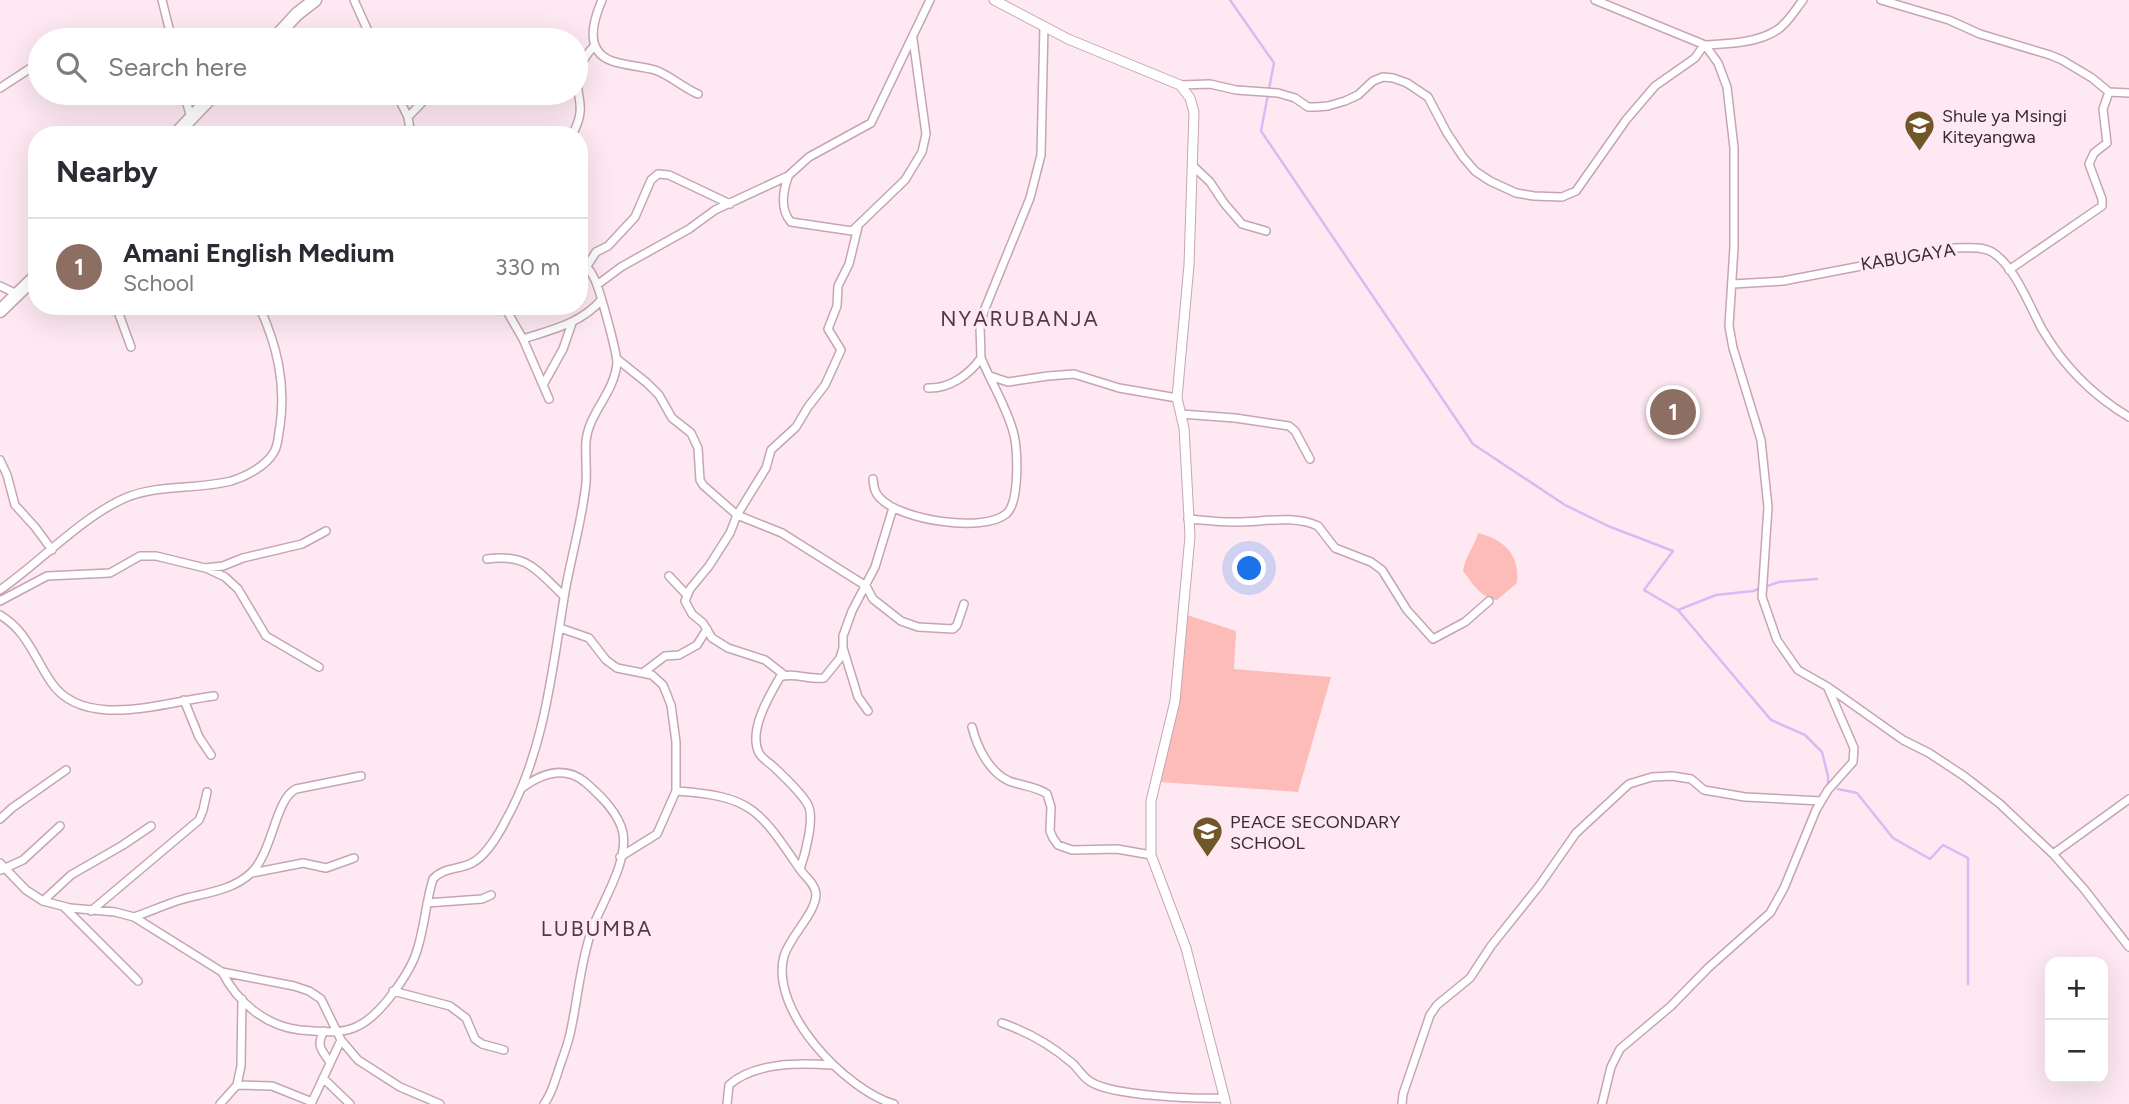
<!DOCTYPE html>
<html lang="en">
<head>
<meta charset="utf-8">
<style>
  :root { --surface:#fff; --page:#f7f7f7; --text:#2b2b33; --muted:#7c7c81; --line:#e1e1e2; --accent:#715629 }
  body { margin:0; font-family:Figtree,sans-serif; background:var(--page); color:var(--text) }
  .controls { position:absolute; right:21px; bottom:21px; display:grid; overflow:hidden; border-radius:14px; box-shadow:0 7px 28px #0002 }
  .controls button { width:63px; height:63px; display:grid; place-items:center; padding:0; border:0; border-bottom:2px solid var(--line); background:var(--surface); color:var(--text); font:35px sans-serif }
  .you { position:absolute; left:1250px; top:569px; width:24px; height:24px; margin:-18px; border:5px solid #fff; border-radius:50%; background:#1a73e8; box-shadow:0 0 0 10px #1a73e833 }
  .badge { display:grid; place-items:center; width:46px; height:46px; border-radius:50%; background:var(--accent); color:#fff; font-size:23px; font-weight:700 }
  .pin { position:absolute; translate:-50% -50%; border:4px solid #fff; box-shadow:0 2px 7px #0006 }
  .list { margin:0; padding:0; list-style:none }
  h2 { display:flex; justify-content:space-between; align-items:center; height:91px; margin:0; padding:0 28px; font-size:30px }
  h2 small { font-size:23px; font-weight:400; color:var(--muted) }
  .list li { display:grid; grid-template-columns:46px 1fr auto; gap:21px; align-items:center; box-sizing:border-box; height:98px; padding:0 28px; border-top:2px solid var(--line) }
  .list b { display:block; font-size:26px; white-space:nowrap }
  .list p { margin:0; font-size:23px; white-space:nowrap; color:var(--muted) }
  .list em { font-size:23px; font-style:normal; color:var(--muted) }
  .icon { flex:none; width:38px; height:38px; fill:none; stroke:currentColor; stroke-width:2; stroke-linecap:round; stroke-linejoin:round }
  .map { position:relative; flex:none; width:2129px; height:1104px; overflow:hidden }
  .search { position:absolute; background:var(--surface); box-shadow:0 7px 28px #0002; left:28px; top:28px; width:560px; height:77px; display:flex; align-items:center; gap:18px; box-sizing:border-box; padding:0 24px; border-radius:38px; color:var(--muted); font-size:26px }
  .panel { position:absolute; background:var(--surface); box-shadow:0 7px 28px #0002; left:28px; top:126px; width:560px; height:189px; border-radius:28px }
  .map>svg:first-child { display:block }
  .green { fill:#fdbcb7 }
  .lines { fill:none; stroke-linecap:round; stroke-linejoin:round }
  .stream { stroke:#d9baf3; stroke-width:2.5 }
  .minor-casing { stroke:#c5a5b5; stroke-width:10 }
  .tertiary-casing { stroke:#c5a5b5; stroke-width:11 }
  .trunk-casing { stroke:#c5a5b5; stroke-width:15 }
  .minor { stroke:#fff; stroke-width:7 }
  .tertiary { stroke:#fff; stroke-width:9 }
  .trunk { stroke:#fff; stroke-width:12 }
  .labels { text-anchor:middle; stroke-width:6; stroke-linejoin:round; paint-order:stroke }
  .poi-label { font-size:18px; fill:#392c33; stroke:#fee9f3; text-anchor:start }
  .street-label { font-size:18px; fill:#392c33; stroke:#fee9f3 }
  .quarter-label { font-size:21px; letter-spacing:2px; fill:#533947; stroke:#fee9f3 }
</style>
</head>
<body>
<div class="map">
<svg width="2129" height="1104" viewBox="0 0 2129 1104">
  <rect width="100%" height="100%" fill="#fee9f3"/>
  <path class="green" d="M1478,533C1505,540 1520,555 1517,583L1497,600C1480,598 1473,583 1463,571C1466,554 1474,548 1478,533Z
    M1187,615L1236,631L1234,669L1331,677L1298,792L1161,782Z"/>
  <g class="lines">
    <path class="stream" d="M1230,0L1274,63L1261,131L1473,444L1565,505L1608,526L1673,551L1644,590L1678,610L1716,595L1753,591L1779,582L1817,579
      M1678,610L1771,720L1805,735L1822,752L1828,776V785
      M1838,789L1857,793L1893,838L1930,859L1943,845L1968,858V984"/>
    <defs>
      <path id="minor" d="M162,0L172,40
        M354,0L372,40
        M602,0C593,21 584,51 612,61C626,66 641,66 655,70C670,75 683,88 698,94
        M1595,0L1705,45L1718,63L1727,87L1734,148V247L1729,326L1733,348L1761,440L1768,507L1762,597L1777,640L1798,670L1828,687L1903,740L1929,753L1964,776L2000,804L2053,854L2084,889L2129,947
        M1881,0L1949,20L1980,34L2050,55L2062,60L2092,78L2109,92L2129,93
        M1705,45C1727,44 1758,43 1777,30C1788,23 1795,10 1803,0
        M1180,85L1210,84L1236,90L1278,93L1295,98L1308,107H1316L1328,106L1345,101L1358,95L1373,81L1383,77L1393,78L1407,83L1428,97L1447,133L1463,157L1475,171L1490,181L1516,193L1534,196L1562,197L1576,191L1626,120L1655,86L1695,58L1704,45
        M0,88L40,62
        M184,93L191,118
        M396,93L408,117L411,135
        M408,117L431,93
        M572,135C590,103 572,95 579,70C581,61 588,53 594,46
        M1192,165L1210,182L1224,203L1242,224L1266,231
        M788,177C783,191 780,210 791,222L852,231L905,180L922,152L926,134L913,39
        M587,266L596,252L608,246L635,217L651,180L658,174L669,175L730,204
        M2009,270L2102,206V199L2089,164L2094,153L2107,143L2103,109L2109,92
        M1733,284L1783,281L1955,248C1967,248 1981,246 1992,252C2014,265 2030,307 2042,329C2064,367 2092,395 2129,417
        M597,285L621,267L689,229L715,210L788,176L809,157L871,123L930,0
        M0,286L17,294
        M116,306L131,347
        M504,306L523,339L549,399
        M523,339C551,330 582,323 601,300
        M617,359L647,383L659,395L672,418L691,433L698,448L700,480L703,485L737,515L782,533L866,586L873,599L901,621L918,627L953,629L957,625L964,604
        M990,376L1008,382L1048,376L1074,374L1119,388L1177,398
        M543,385L563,349L572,323
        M928,388C949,389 969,375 981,358L980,326L984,311L1030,198L1041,155L1044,26
        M1181,414L1235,418L1289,426L1295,431L1310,459
        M0,460L7,475L15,505L35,527L52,550
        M873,479C874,487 874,492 880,498C900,520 983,533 1006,514C1020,503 1018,448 1013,431C1006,406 991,382 981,358
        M1188,519C1202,520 1217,522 1232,522C1259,523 1292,514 1318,526L1335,548L1371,562L1382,570L1407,610L1433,639L1465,622L1489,601
        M487,559C528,553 537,571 564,596
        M206,568L225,577L238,589L266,636L319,667
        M669,576L686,594
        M0,590C40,562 82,517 125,498C158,484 196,490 231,481C247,476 266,466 274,452C279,444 278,434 280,426C286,383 277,345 259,306
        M0,601L47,576L110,573L140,556H156L205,568L223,566L243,558L302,544L326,531
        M0,615C27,631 34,657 51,682C84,732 168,701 214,696
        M560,628L589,638L606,660L617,668L652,675L663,685L671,705L676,742V791L657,834L620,857
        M644,672L665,656L679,655L697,645L707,629
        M783,674L765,660L728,648L712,638L703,623L692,614L685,601L690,589L709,566L730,533L737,515L766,468L771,450L796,427L808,407L825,385L841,350L828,329L837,306L838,286L849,264L858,227
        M184,700L199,737L211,755
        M868,711L858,697L843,648V636L852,611L875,567L893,508
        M972,727C977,747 989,772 1009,781C1022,786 1035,786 1047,794L1051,807L1050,831L1053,838L1058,845L1072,850L1117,849L1151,855
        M522,788C541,774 564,765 585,782C600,795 619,813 623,833C628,863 602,902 592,929C580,963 578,999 570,1034C567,1048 561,1061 557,1075C553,1086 551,1095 544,1104
        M676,791C751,796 759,809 799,868C805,877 815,883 816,894C816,913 790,936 784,956C769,1011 846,1090 894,1104
        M0,819L12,808L66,770
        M2053,854L2129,799
        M0,863L26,890L43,901L70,908L115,912L134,917L222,972L294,986L309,991L321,999L341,1040L358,1060L400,1087L440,1104
        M800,869C805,855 815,818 808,805C801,792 786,779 775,768C770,763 763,760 759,753C748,731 769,696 780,677C793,672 809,680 824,678L840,658L843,648
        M1,870L23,860L60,826
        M252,873L303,863L326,868L354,858
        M43,901L71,875L123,845L151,826
        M427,903L482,899L491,895
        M64,907L138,981
        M91,911L199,820L203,810L207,792
        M134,917C149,912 164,905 180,900C204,893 232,891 251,873C273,852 275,799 296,789L361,776
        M222,972C238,1003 266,1026 300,1030C319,1031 341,1035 358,1026C381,1015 412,971 418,947C425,924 426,901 433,879C444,867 458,870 472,863C486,856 500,832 507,818C544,751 552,672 564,598C570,560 582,522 586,483C587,469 585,455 586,441C589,412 614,394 617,363C617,353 599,285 593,276C590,269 585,265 579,261
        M393,991L450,1006L466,1018L475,1039L482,1044L504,1050
        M1002,1023C1028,1032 1051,1045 1072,1063C1079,1069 1083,1078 1091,1082C1113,1096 1197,1099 1225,1098
        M324,1031C316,1045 321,1050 330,1062
        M323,1078L350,1104
        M237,1085L272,1086L312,1102
        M220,1104L237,1085L241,1066L242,999
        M311,1104L341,1040
        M727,1104L729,1085C755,1062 799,1063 832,1065
        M1402,1104L1403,1094L1430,1015L1437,1005L1470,978L1491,946L1539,886L1576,833L1629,784L1652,777L1672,776L1691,779L1704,790L1745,797L1821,801
        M1602,1104L1611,1067L1620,1049L1671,1006L1708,968L1770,913L1784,888L1816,810L1828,790L1853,762L1854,748L1828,688"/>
      <path id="tertiary" d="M994,0L1068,39L1180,85L1190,98L1194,112L1189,265L1177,398L1184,428L1190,536L1175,701L1151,801V855L1186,948L1226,1104"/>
      <path id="trunk" d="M273,40L297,14L315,0
        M175,135L215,93
        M0,311L37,275"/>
    </defs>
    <use href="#minor" class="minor-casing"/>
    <use href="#tertiary" class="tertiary-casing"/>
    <use href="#trunk" class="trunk-casing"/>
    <use href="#minor" class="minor"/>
    <use href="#tertiary" class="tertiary"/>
    <use href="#trunk" class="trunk"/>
  </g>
  <defs>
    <symbol id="school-pin" viewBox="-11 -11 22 30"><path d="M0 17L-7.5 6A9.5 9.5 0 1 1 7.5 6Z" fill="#715629" stroke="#fee9f3"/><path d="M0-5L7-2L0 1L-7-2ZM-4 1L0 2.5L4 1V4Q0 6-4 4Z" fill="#fff"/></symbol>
  </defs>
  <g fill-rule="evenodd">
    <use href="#school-pin" x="1902" y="108" width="35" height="47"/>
    <use href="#school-pin" x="1190" y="814" width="35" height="47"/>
  </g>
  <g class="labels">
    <g class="poi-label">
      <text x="1942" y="122">Shule ya Msingi<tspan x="1942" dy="21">Kiteyangwa</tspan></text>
      <text x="1230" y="828">PEACE SECONDARY<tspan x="1230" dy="21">SCHOOL</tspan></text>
    </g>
    <g class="street-label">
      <text transform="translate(1908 257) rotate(-9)" y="6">KABUGAYA</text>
    </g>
    <g class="quarter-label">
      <text x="1020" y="326">NYARUBANJA</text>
      <text x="597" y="936">LUBUMBA</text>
    </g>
  </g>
</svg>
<div class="controls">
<button>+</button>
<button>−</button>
</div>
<div class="you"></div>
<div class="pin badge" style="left:1673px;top:412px;background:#8d6e63">1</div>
<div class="search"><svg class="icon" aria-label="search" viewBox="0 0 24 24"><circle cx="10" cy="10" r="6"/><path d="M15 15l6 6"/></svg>Search here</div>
<section class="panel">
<h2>Nearby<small></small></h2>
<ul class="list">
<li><span class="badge" style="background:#8d6e63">1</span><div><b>Amani English Medium</b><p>School</p></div><em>330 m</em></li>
</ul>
</section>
</div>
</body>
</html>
